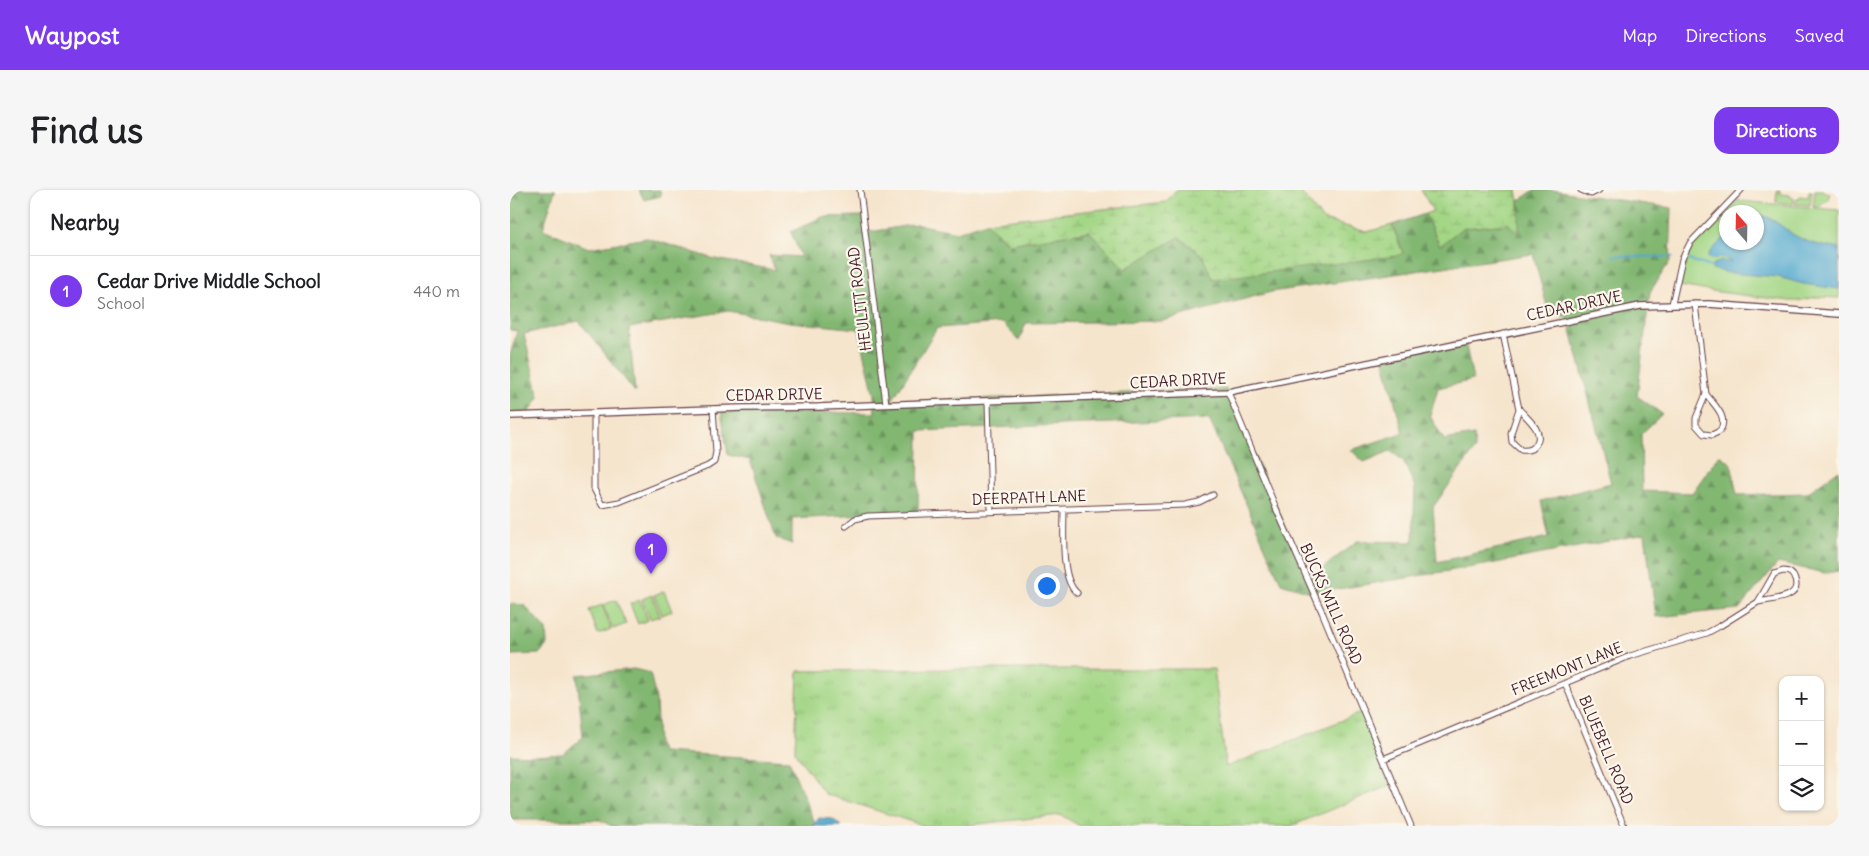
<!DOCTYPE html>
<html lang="en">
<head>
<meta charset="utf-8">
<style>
  :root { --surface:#fff; --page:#f6f6f6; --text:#202124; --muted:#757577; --line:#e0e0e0; --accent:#7c3aed }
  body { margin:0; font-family:Delius,sans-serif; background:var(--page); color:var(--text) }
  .controls { position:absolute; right:15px; bottom:15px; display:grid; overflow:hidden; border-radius:10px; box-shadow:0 1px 4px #0004 }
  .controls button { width:45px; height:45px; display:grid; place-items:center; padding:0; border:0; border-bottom:1px solid var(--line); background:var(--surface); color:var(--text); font:25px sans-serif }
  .compass { position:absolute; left:1209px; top:15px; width:45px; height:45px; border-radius:50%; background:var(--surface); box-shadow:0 1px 4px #0004; rotate:340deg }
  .you { position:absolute; left:536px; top:395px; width:18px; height:18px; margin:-12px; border:4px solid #fff; border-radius:50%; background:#1a73e8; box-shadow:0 0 0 8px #1a73e833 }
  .badge { display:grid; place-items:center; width:32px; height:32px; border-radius:50%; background:var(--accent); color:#fff; font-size:16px; font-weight:700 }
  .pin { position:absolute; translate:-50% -41px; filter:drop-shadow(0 1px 2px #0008) }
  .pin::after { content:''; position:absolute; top:26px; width:18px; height:15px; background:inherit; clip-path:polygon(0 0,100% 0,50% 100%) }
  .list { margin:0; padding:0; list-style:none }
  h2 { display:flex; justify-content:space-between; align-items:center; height:65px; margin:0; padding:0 20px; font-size:21px }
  h2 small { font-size:16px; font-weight:400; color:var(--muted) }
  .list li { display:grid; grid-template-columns:32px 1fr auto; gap:15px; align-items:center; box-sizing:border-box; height:70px; padding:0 20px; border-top:1px solid var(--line) }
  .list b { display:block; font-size:19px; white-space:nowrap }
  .list p { margin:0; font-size:16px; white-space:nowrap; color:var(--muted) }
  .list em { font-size:16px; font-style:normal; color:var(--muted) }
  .icon { flex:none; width:28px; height:28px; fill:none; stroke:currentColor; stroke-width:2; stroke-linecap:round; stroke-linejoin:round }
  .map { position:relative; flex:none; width:1329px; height:636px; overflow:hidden; border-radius:15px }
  header { display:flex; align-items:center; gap:30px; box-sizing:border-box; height:70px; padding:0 25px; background:var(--accent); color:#fff }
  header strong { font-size:24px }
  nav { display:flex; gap:28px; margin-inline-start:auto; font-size:18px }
  .intro { display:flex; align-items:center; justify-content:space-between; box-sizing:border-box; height:120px; padding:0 30px }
  h1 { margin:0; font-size:35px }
  .button { padding:12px 22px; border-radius:15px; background:var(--accent); color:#fff; font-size:18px; font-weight:700 }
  main { display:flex; gap:30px; padding:0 30px }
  aside { flex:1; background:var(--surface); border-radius:15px; box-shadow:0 1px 4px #0004 }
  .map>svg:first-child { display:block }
  .grass { fill:#a3d685; stroke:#767a58; fill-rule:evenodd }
  .forest { fill:url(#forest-firs); stroke:#666b4e; fill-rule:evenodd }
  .wetland { fill:url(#wetland-marsh); stroke:#767a58 }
  .park { fill:url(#park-tufts); stroke:#767a58 }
  .water { fill:#51a8ce; stroke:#4e647c }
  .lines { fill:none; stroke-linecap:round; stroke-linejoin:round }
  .stream { stroke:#51a8ce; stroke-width:2 }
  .minor-casing { stroke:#643d43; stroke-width:7 }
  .tertiary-casing { stroke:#643d43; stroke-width:8 }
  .minor { stroke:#fff; stroke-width:5 }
  .tertiary { stroke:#fff; stroke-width:5.5 }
  .labels { text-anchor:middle; stroke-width:4.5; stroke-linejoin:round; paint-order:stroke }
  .street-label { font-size:15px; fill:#4a1f2b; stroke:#fbf7ec }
</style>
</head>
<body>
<header>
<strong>Waypost</strong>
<nav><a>Map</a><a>Directions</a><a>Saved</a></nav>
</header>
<div class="intro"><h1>Find us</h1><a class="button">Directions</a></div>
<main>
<aside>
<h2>Nearby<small></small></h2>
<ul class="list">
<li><span class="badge">1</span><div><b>Cedar Drive Middle School</b><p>School</p></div><em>440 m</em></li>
</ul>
</aside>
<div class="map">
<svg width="1329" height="636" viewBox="0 0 1329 636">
  <defs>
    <pattern id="forest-firs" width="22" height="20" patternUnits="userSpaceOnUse" patternTransform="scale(1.25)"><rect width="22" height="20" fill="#82b772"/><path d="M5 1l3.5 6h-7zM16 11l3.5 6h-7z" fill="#6c945e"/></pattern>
    <pattern id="wetland-marsh" width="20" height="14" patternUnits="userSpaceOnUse" patternTransform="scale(1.25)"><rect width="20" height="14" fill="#a3d685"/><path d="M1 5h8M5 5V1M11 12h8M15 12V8" fill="none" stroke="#8eb773"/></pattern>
    <pattern id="park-tufts" width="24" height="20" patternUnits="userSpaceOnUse" patternTransform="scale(1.25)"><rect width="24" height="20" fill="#a3d685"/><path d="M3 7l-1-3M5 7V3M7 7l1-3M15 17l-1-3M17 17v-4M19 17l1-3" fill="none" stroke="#8eb773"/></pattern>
  </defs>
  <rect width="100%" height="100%" fill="#fbf7ec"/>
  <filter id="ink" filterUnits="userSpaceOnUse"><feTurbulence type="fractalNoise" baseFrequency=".02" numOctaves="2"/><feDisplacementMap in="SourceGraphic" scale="10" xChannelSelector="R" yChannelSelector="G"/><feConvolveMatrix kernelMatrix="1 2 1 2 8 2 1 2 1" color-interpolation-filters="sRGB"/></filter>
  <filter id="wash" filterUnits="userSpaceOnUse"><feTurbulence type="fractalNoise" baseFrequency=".0096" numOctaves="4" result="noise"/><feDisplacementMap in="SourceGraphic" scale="20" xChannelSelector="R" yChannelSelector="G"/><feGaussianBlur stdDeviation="1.12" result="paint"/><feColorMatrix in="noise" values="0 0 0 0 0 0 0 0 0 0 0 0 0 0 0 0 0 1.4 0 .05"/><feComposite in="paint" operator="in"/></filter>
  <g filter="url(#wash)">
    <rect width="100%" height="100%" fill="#f6e5cd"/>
    <path class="grass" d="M1267,0H1270V4L1280,5V7L1284,8L1283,14L1266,12Z
      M1305,0H1313L1316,3L1320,4L1317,11L1313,12L1311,16H1303Z
      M1299,1H1302L1300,15L1285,14L1286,8H1289V6L1298,7Z
      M1229,9L1230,11L1329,20V108L1306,107L1288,111H1280L1193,100L1170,96C1175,51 1198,38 1229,9ZM1216,22H1246V52H1216Z
      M154,401L162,421L152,425L144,405Z
      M142,405L150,426L140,429L132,409Z
      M106,410L116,434L103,439L93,415Z
      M130,410L138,430L128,434L120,414Z
      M92,415L101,439L88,444L79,420Z"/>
    <path class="forest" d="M0,0H45L33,39L79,58L137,48L205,69L265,80L259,65L291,67L281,42L312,27L353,26L355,43L406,34L447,42L476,32L499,54L579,41L615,79L669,47L692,65L893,62L882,35L915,24L930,56L952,38L999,34L1008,43L1009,11L1024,0H1042L1162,18L1160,71L1140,102L1127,206L1152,224L1131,244L1132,301L1182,303L1209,265L1221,273L1227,305L1297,303L1329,280V381L1315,383L1268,373L1229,419L1146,427L1135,344L975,375L804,403L771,393L699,229L409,241L408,322L282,329V354L266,348L240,270L218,265L211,222L365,223L364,205L349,139L280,132L218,121L119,138L125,202L69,131L14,144L29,207L19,223H0V166L7,141L0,140ZM1023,64L1038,120L1058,129L1101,293L1031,311L1039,347L927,372L923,317L965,259L964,245L934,250L920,226L928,198L963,190L955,151L873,167L893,243L841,260L854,272L880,261L893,270L905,297L903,352L847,351L798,390L716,199L381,212L427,138L493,133L509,151L516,133L652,131L761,102Z
      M129,0H150L151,6L134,10Z
      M0,414L14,415L36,439L37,455L29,464L0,465Z
      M124,479L140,483L146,509L148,555L152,562L279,570L305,634L303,636H102L90,630H0V565L24,566L53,564L73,547L67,485Z"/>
    <path class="wetland" d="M666,0H789L813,30L857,42L882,35L893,63L886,66L703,89L692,65L669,47L615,79L579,41L499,54L476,32L656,12Z
      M911,0H1007L1009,11V44L999,34L952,38L930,56L915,24L923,21Z"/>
    <path class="park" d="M446,479H704L716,577L853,522L883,594L781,636H570L551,625L449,636H415L315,604L285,562L288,481Z"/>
    <path class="water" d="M1247,24C1261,26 1272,37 1284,45C1298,53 1313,57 1329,58V99L1293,94L1268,87L1219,83L1202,79V75L1211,71L1221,72C1212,64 1207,72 1198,68L1199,63L1216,46V52H1246Z
      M309,628L323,629L331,636H303Z"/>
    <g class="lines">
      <path class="stream" d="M1103,66L1163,67
        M1179,70L1201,77"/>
    </g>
  </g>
  <g filter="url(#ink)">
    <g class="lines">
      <defs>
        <path id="minor" d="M350,0L376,214
          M1071,0L1081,4L1089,0
          M1162,114L1172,69L1180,53L1231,0
          M1185,114L1196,204
          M993,144L1009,219
          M718,202L765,316L812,422L901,636
          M1196,204C1204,215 1219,227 1210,241L1202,245L1194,244L1186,235V228Z
          M478,211L481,321
          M1009,219C1017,228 1035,242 1026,254C1023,260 1018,261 1011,260L1002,252L1001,243Z
          M84,223V299L92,315L109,312L198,276L204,272L206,262L203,219
          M554,319C554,340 550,389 567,403
          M336,336L345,329L358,326L675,315L689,312L703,305
          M1273,381C1279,381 1283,383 1285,390C1292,409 1261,409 1248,412L1264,384Z
          M1055,493L1114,636
          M873,569L1120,466L1197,443L1210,436L1248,412"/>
        <path id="tertiary" d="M0,226L232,218L308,217L718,202L1130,116L1199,114L1329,124"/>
      </defs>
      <use href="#minor" class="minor-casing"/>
      <use href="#tertiary" class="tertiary-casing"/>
      <use href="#minor" class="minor"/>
      <use href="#tertiary" class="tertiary"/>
    </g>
  </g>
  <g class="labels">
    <g class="street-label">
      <text transform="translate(350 109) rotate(-97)" y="5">HEULITT ROAD</text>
      <text transform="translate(1064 116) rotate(-12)" y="5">CEDAR DRIVE</text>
      <text transform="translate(668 191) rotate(-3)" y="5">CEDAR DRIVE</text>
      <text transform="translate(264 205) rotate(-1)" y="5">CEDAR DRIVE</text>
      <text transform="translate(519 308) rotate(-2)" y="5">DEERPATH LANE</text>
      <text transform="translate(821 414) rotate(66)" y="5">BUCKS MILL ROAD</text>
      <text transform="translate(1057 479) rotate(-22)" y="5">FREEMONT LANE</text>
      <text transform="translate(1096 560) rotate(67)" y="5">BLUEBELL ROAD</text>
    </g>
  </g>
</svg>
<div class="controls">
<button>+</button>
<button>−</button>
<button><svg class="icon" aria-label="layers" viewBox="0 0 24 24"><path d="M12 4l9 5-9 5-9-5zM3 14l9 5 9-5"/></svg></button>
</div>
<svg class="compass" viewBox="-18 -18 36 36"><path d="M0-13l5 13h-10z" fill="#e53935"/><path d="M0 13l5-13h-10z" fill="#757577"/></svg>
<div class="you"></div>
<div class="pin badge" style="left:141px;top:384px">1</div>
</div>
</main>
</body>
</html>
